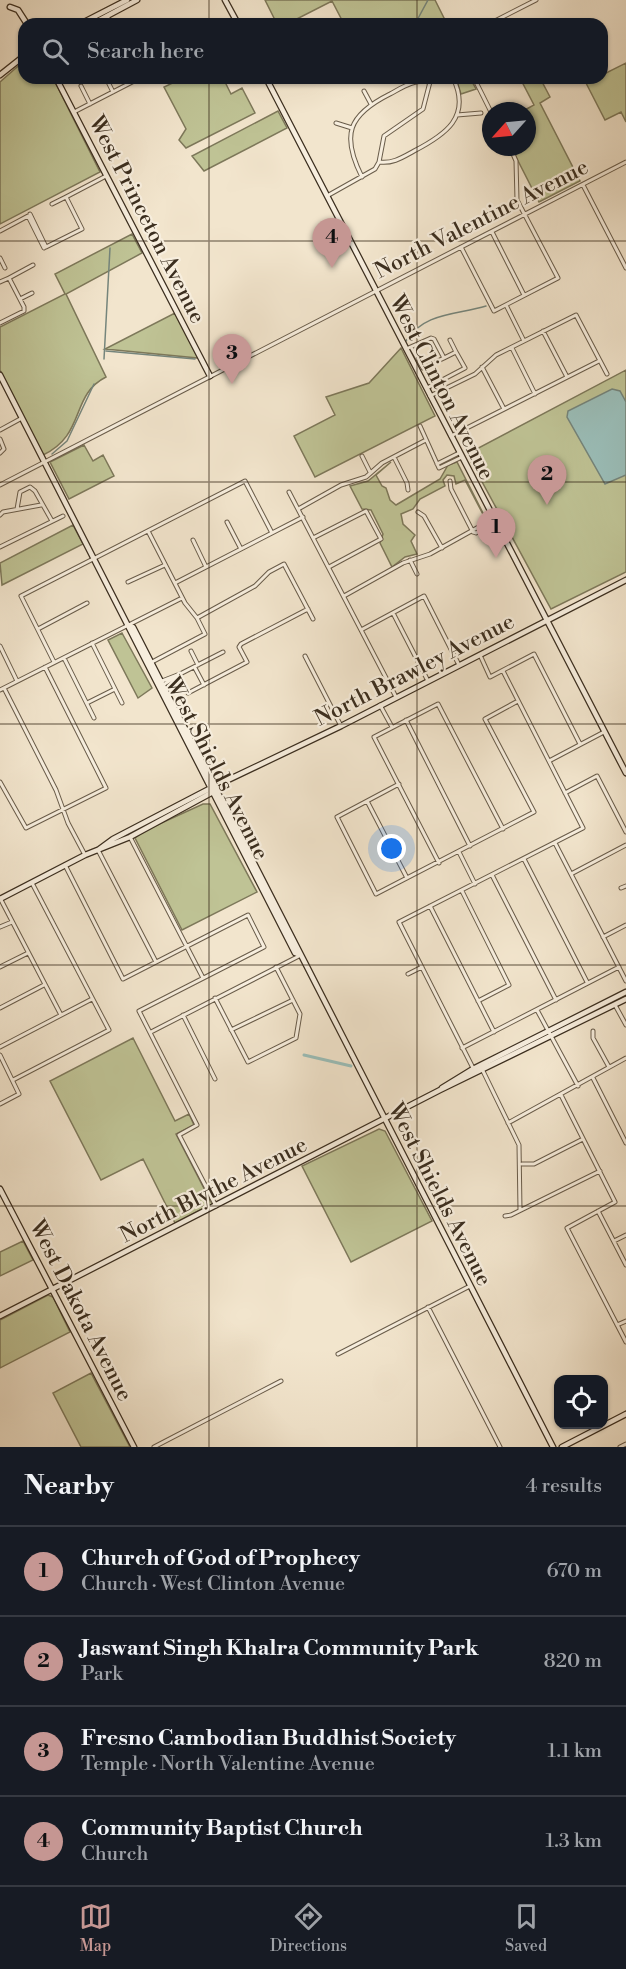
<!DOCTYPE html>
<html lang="en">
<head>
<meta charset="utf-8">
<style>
  :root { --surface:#171b24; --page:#242831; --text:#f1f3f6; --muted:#9ea1a6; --line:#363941; --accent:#c59692 }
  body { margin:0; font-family:"Libre Bodoni",serif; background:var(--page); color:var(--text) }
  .controls { position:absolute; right:18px; bottom:18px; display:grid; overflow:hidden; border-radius:12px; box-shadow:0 2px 4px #0004 }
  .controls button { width:54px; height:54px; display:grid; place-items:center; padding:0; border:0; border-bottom:2px solid var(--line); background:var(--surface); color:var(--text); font:30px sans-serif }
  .compass { position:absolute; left:482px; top:102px; width:54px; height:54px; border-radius:50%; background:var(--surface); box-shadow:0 2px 4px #0004; rotate:243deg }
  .you { position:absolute; left:392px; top:849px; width:21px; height:21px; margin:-15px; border:4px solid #fff; border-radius:50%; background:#1a73e8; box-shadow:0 0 0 9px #1a73e833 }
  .badge { display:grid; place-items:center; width:39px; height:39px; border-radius:50%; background:var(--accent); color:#111; font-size:20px; font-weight:700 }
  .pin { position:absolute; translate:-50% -50px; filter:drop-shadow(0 2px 3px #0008) }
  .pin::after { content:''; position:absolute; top:32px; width:21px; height:18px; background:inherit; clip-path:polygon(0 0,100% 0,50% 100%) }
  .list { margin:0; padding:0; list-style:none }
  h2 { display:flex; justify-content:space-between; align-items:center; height:78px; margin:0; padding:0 24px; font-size:26px }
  h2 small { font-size:20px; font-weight:400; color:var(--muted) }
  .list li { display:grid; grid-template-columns:39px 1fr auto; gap:18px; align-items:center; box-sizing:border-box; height:90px; padding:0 24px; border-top:2px solid var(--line) }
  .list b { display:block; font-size:22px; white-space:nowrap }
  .list p { margin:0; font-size:20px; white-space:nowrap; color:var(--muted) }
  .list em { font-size:20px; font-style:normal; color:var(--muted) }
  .icon { flex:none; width:33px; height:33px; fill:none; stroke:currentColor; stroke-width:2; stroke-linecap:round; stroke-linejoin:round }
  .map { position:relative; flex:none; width:626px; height:1447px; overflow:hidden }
  .search { position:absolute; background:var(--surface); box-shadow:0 2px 4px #0004; left:18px; right:18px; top:18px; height:66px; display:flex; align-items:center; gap:15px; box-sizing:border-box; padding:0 21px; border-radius:18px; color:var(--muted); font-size:22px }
  .sheet { height:438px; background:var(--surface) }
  nav { display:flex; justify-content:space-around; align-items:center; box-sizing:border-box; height:84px; border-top:2px solid var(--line); background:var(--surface); font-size:16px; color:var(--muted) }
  nav a { display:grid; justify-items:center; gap:3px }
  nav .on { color:var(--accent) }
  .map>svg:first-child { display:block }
  .green { fill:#bfc395; stroke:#7d785a; stroke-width:1.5 }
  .water { fill:#9bbfba; stroke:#75857c; stroke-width:1.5 }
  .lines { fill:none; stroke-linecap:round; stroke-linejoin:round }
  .stream { stroke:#75857c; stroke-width:1.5 }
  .canal { stroke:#9bbfba; stroke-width:3 }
  .street-casing { stroke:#695c4a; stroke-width:5 }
  .secondary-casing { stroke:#3b2e1f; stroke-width:7 }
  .street { stroke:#f7eede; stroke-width:3 }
  .secondary { stroke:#f7eede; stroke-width:4.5 }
  .grid { fill:none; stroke:#3b2e1f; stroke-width:1.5; stroke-opacity:0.55 }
  .labels { text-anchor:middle; stroke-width:4.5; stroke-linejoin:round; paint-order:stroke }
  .street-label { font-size:22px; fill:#3b2e1f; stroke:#f7eede }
</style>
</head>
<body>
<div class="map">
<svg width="626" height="1447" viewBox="0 0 626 1447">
  <rect width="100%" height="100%" fill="#f2e5cd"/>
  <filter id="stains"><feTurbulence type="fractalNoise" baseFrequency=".00333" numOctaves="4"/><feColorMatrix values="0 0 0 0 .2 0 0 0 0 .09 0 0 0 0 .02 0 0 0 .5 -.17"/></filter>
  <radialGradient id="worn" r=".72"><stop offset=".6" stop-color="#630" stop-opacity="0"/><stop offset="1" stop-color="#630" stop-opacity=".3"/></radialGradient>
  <path class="green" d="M265,0H435L447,24H344L332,1L287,24H277Z
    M24,61V78H53L100,172L0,224V82Z
    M626,63V122L621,112L605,120L586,83L602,78V75Z
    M183,78H223L231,94L242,88L255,113L186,148L179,140L186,129L164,87Z
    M456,78H470L476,89L461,94Z
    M520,78H540L550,97L540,103L580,181L539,202L511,147H527V111H523L534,105Z
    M278,111L287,128L204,171L192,156Z
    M132,234L142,253L66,294L106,377C70,395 86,435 43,455L0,370V327L65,294L55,274Z
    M175,313L198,358L105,349Z
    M401,348L435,416L315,477L294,436L335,415L326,397L369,383Z
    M626,370V572L551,609L467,454Z
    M84,445L93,461L103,455L114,476L69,499L50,462Z
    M391,462L376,475L382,486L386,488L390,500L396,505L440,479L448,465L457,462L487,521L475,528L486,520L465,480L456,484L454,476L447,475L443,480L445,486L420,499L413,509L401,514L403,524L415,535L411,541L417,554L405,557L392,567L380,543L383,534L371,510L362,509L350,486L368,481Z
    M73,525L83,544L2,585L0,563Z
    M122,633L152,688L138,698L108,640Z
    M203,804H210L257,892L182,930L135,838L146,830Z
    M133,1038L175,1121L189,1114L194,1125L176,1134L212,1204L175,1223L143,1159L101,1180L50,1081Z
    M379,1129L385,1131L432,1221L351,1262L302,1166Z
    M23,1241L33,1260L0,1276V1252Z
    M48,1295L53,1297L70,1332L0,1368V1320Z
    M91,1373L130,1447H81L53,1393Z"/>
  <path class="water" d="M612,389L620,391L626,402V475L605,484L567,417L568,411Z"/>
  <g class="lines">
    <path class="stream" d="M415,24L428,0
      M363,78L371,82L379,78
      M406,341C424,312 457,315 486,306
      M106,351L195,359
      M104,359L110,248
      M52,454L67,441L94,384"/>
    <path class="canal" d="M304,1055L351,1066"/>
    <defs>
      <path id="street" d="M107,16L111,24
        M489,24L536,0
        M106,78L113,92
        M474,78L491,112
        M81,86L90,104
        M364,91L371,104
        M74,112L140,78
        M457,115L481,113
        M336,123L352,128
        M379,162C393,164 403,157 414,151C445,135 472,117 453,78
        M362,177C341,135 348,115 390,94C403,87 414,79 429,82
        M583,185L626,268
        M327,196L375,169L379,162L384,136L423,109L431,78
        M52,204L66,197
        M30,214L46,247L82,229L66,197L106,176
        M0,231L28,216L44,248
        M492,232L524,295
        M461,247L494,311L558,278L517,200L516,161L510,147
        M0,258L5,268
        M9,278L33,265
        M0,282L9,278L24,307V311L0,323
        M20,299L32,293
        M506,305L524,341
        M543,331L567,377
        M411,347L423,368L444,358
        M512,348L535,394
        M406,349L431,338L434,339L444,358L456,352L450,340
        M482,367L504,409
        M427,388L465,368L456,352
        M430,396L475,374L496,355L576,315L607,374
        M420,426L439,468L462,457
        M0,430L22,418
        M451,436L599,361
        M0,439L4,449L0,453
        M362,456L370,472
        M394,457L407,483L408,490
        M437,464L459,453
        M450,481L451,489L473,532
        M0,485L626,162
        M289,492L396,697
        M300,508L341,485L366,477L382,463L424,441
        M17,509L20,492L30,487L35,491L52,521
        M418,512L424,516L442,548
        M0,515L3,512L41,505
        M227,522L241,549
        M148,531L185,603L197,618L205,634L152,662
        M473,532L476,533L495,523
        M315,537L366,511L381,539L329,567
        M193,540L206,567
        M0,547L63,516
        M410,560L417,574
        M128,582L165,565
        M175,583L303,517
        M344,596L403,563L430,554L493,519
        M393,613L428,681
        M197,618L255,586L269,572L284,564L313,619
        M38,629L87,603
        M361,630L424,596L459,665
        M92,643L122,703
        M0,646L17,681
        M191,651L198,665
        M480,655L490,677L534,654L580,744
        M305,656L341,726
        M64,658L94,718
        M54,662L21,596L245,481L272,533
        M195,668L204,685
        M180,674L223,652
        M162,681L180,674L163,685
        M4,688L56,790L68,823L85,855
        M0,690L182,598
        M188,693L247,662L239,647L241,644L308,609
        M87,703L115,689
        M380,705L392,727
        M406,720L470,846
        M549,761L604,732
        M0,782L26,828L106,788L45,667
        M399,784L337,817L376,894L534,812L485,719L518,701
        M565,793L597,776L626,832
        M367,801L407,878
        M130,837L203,978
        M555,843L626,981
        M98,850L156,962
        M459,852L475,884
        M524,859L587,982
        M439,863L374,737L438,704L503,829
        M65,865L123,979L248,915L264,947L139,1011L197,1125L179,1135L216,1206
        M571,874L626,845
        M492,875L556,1000
        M621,888L626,886
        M462,891L509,985L478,1001
        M0,898L61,1015
        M430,906L494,1032
        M0,927L12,922
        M603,937L626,925
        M0,967L28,953
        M408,974L422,967
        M215,998L248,1062L296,1038L300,1014L276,967
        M615,1005L626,1025
        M0,1008L44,985
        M537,1010L578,1086
        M183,1015L215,1079
        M231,1030L293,1000
        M593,1031V1038L609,1067
        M151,1032L299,956
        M0,1047L92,999
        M462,1048L619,967
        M0,1055L19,1094L0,1104
        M473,1068L399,922L583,828L503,671
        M482,1069L519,1145L520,1210
        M593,1078L626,1143
        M13,1080L109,1030L32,883
        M561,1095L615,1202L567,1228L626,1342
        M508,1123L626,1058
        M522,1164H534L583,1139
        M598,1211L626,1265
        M505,1216L511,1215L600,1171
        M614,1241L626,1235
        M428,1307L500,1447
        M617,1325L626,1321
        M338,1354L470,1286
        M154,1447L281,1381
        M620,1447L626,1444"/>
      <path id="secondary" d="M225,0L238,24
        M10,7L18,10L27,24
        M80,24L127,0
        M92,24L137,0
        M0,75L24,56
        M56,78L210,376
        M266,78L626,773
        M0,375L295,953L300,955
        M128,625L133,627C274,900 412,1174 553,1447
        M98,850L113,839L209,789L341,726L626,580
        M0,899L85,855L130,837L213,792
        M442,1088L473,1069L626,992
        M0,1189L134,1447
        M0,1316L440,1090L626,999
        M562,1447L626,1414"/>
    </defs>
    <use href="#street" class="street-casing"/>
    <use href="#secondary" class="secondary-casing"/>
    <use href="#street" class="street"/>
    <use href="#secondary" class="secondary"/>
  </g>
  <path class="grid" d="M209,0V24M417,0V24M209,78V1447M417,78V1447M0,241H626M0,482H626M0,724H626M0,965H626M0,1206H626"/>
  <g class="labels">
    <g class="street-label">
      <text transform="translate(481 218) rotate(-27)" y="8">North Valentine Avenue</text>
      <text transform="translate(148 219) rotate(63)" y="8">West Princeton Avenue</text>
      <text transform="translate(443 387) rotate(63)" y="8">West Clinton Avenue</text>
      <text transform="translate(414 669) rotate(-27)" y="8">North Brawley Avenue</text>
      <text transform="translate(218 768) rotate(63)" y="8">West Shields Avenue</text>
      <text transform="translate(213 1189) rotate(-27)" y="8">North Blythe Avenue</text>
      <text transform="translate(441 1194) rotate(63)" y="8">West Shields Avenue</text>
      <text transform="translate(82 1310) rotate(63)" y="8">West Dakota Avenue</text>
    </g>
  </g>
  <rect width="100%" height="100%" filter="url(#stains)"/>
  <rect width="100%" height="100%" fill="url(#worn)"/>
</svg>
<div class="controls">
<button><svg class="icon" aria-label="locate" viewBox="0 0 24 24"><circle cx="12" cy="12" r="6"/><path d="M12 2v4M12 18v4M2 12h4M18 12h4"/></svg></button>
</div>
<svg class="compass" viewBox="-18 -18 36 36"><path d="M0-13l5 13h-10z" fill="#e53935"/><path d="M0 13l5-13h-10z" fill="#9ea1a6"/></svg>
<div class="you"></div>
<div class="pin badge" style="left:496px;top:558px">1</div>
<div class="pin badge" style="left:547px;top:505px">2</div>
<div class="pin badge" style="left:232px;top:384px">3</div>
<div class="pin badge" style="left:332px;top:268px">4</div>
<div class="search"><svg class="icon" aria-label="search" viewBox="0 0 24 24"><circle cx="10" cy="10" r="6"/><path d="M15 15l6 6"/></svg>Search here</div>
</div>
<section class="sheet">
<h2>Nearby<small>4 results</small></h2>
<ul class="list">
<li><span class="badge">1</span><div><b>Church of God of Prophecy</b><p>Church · West Clinton Avenue</p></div><em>670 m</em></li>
<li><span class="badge">2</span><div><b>Jaswant Singh Khalra Community Park</b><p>Park</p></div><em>820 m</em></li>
<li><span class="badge">3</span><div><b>Fresno Cambodian Buddhist Society</b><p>Temple · North Valentine Avenue</p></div><em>1.1 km</em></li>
<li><span class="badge">4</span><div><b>Community Baptist Church</b><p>Church</p></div><em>1.3 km</em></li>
</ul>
</section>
<nav>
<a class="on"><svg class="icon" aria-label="map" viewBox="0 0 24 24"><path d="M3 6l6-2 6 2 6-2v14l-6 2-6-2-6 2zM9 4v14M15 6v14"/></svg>Map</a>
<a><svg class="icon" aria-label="directions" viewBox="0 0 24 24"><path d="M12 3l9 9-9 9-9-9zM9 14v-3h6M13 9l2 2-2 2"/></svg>Directions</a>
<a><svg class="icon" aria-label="saved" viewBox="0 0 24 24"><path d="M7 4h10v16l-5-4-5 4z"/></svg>Saved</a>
</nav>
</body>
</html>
